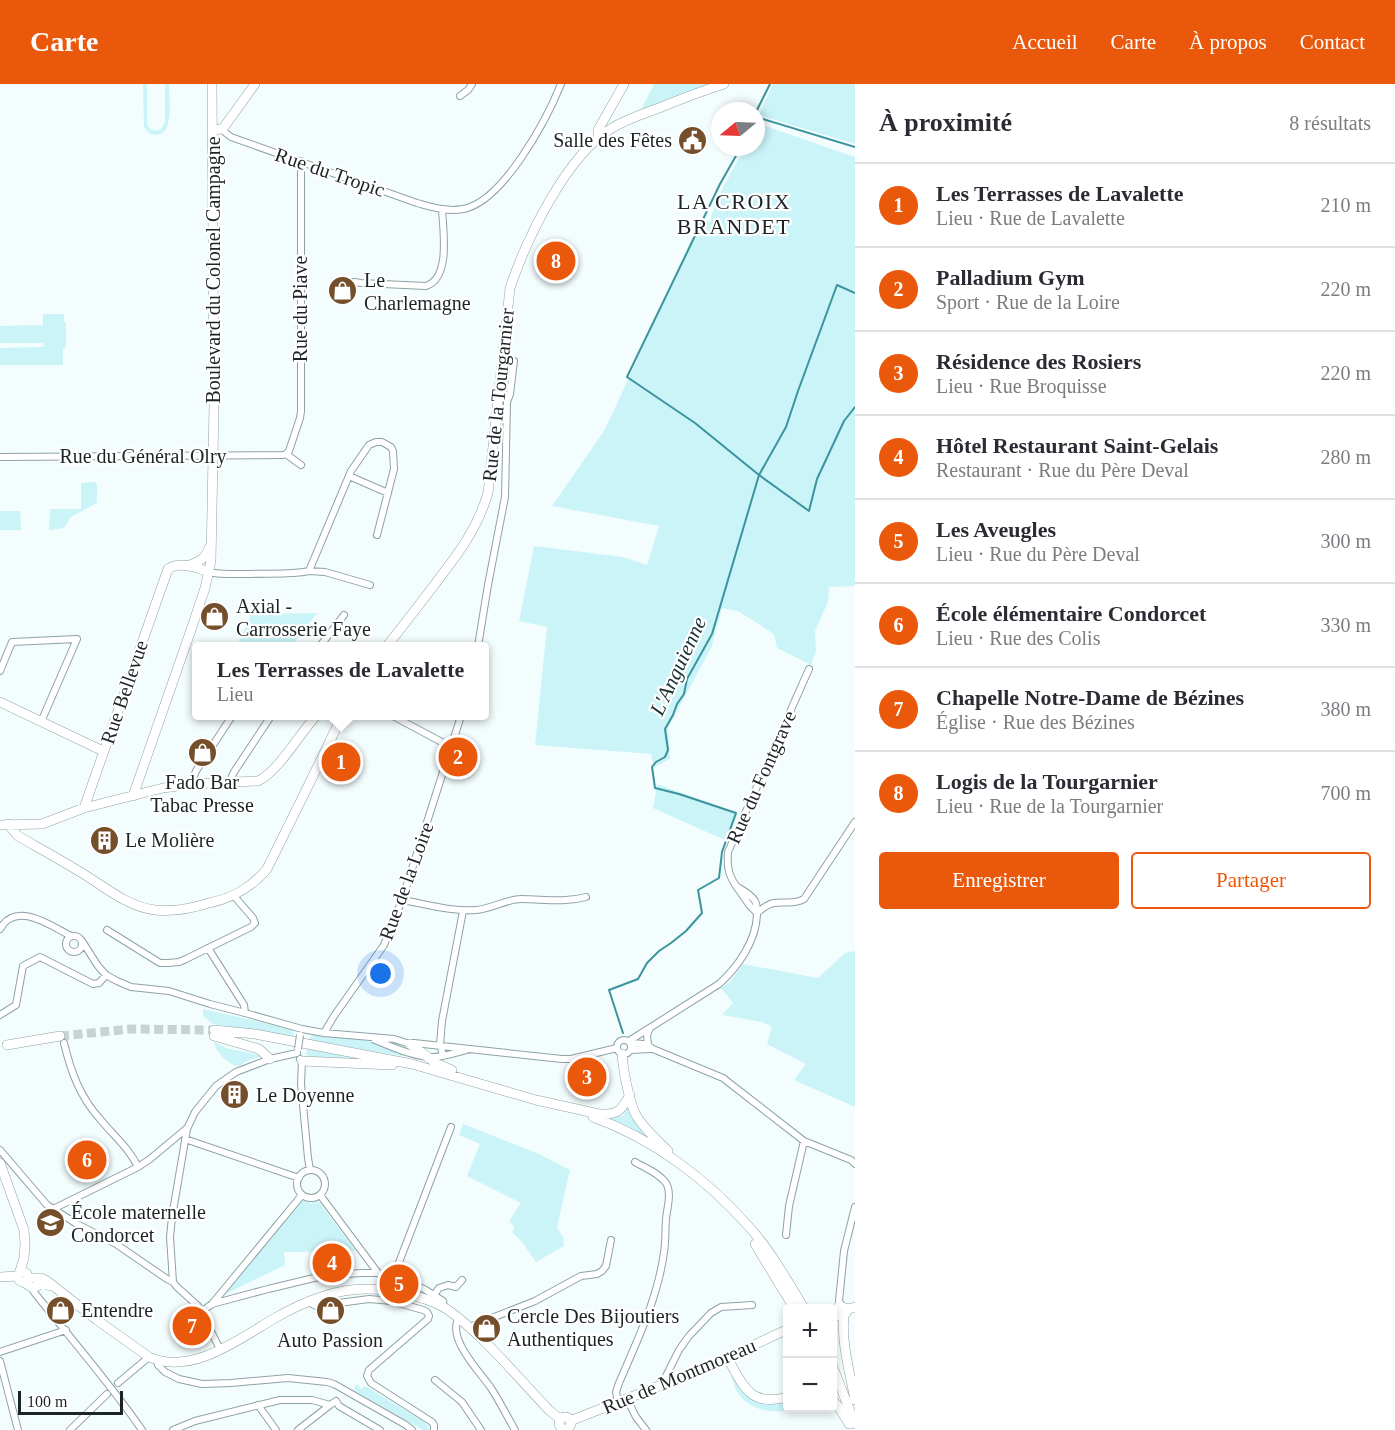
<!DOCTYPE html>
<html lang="fr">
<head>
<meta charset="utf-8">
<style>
  :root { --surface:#fff; --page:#f2f2f3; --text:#2b2b33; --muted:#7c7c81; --line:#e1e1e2; --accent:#ea580c }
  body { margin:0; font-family:"Times New Roman",serif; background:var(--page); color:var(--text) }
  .controls { position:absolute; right:18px; bottom:18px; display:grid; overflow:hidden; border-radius:6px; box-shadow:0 3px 9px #0003 }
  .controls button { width:54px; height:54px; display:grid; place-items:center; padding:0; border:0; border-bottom:2px solid var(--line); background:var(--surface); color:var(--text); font:30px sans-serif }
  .compass { position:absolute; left:711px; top:18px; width:54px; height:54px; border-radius:50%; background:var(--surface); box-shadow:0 3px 9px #0003; rotate:251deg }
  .scale { position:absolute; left:18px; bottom:15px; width:105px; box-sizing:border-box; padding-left:6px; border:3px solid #1c2425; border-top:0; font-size:16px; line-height:21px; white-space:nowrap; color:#1c2425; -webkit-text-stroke:4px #fff; paint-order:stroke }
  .you { position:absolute; left:381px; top:890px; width:21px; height:21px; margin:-15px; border:4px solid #fff; border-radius:50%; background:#1a73e8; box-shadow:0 0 0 9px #1a73e833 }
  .badge { display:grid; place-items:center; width:39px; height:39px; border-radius:50%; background:var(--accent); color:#fff; font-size:20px; font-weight:700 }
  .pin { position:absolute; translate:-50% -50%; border:3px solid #fff; box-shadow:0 2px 6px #0006 }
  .popup { position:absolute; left:192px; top:558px; width:297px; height:78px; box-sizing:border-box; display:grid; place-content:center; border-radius:6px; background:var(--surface); filter:drop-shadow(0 2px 4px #0005); font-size:20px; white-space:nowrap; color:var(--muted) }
  .popup b { font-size:22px; color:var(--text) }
  .popup::after { content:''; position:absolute; left:50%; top:100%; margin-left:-12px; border:12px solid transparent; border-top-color:var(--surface) }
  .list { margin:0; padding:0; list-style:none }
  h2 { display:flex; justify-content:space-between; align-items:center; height:78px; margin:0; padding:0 24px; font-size:26px }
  h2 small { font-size:20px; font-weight:400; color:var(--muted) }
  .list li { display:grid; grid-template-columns:39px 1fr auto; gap:18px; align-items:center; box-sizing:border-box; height:84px; padding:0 24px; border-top:2px solid var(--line) }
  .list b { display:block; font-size:22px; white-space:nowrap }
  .list p { margin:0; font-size:20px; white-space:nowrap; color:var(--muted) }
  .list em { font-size:20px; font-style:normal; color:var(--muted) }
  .actions { display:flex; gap:12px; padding:18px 24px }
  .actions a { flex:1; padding:14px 0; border:2px solid var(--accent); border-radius:6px; text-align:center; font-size:21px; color:var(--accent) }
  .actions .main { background:var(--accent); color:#fff }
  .map { position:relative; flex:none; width:855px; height:1346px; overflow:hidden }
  header { display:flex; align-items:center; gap:36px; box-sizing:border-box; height:84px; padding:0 30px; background:var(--accent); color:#fff }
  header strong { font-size:28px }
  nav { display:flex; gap:33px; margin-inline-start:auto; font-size:21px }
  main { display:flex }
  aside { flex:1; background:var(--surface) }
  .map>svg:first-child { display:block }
  .green { fill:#caf4f8 }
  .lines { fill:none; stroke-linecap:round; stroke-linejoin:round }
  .stream { stroke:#3b949d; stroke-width:2 }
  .secondary-tunnel { stroke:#c9d2d3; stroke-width:9; stroke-dasharray:9 4.5; stroke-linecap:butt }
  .street-casing { stroke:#8ea2a5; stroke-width:8 }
  .secondary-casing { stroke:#8ea2a5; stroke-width:10 }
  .street { stroke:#fff; stroke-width:6 }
  .secondary { stroke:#fff; stroke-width:9 }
  .street-bridge-casing { stroke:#8ea2a5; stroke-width:8; stroke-linecap:butt }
  .street-bridge { stroke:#fff; stroke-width:6 }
  .labels { text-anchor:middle; stroke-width:4.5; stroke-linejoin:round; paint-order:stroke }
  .poi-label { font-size:20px; fill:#1c2425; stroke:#fff; text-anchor:start }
  .street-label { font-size:20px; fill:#1c2425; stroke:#fff }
  .water-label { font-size:21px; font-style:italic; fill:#1b3133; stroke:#fff }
  .quarter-label { font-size:22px; letter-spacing:1.5px; fill:#1c2425; stroke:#fff }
</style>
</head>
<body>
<header>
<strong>Carte</strong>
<nav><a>Accueil</a><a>Carte</a><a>À propos</a><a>Contact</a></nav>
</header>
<main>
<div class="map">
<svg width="855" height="1346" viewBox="0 0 855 1346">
  <rect width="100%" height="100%" fill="#f4fdfe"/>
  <path class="green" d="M143,0H147V40L149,44L155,47L161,45L165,38V0H169C169,15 176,57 150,50L144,43Z
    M654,0H711L641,26Z
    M773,0H855V60L759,31Z
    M762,42L768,43L855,73V502L829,503L828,518L815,547L816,567L811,581L777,564L774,550L738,527L722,524L712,562L668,644L670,675L654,683L651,670L535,661L547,543L519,537L534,462L623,473L647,481L659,442L552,422L604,347L628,296L701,134L710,138C716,111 733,87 745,63H756V47Z
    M43,230H64V238H66V263L63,264V281H0V264L44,263L43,259H0V242L43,241Z
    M95,398L97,400V419L71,433L64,444L49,446L50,425H81V399Z
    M0,427H20L21,446H0Z
    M317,529L292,562H237L251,530Z
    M657,700L738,729L727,757L653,724Z
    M855,867V1023L794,996L806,980L767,960L772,943L762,938L722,931L733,919L721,904L730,898L743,880L818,894L845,869Z
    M203,925L291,945L294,949L293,952L213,940L203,932Z
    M313,951C343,954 379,954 403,971L402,972L309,956V954Z
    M214,958L226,964L259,971L260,973C253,975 246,976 240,982C229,982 216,969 214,958Z
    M307,965L377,977L310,975L306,970Z
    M628,1022L649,1055L630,1043L608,1034L623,1032Z
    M463,1040L537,1069L570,1086L557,1143L563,1153L564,1162L536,1178L522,1158L512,1148L515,1143L509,1137L521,1119L467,1092L480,1060L459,1051Z
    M302,1116L310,1119L318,1117L356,1167L284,1168L285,1181L223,1211Z
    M732,1290C743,1314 760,1325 787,1318L788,1324H807C782,1329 751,1332 736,1306C734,1302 733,1296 731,1292Z
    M357,1300L361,1305L365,1302L423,1337L428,1342L429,1346H423L355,1307L354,1305Z"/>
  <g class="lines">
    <path class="stream" d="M756,28L770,0
      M756,33L855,63
      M855,209L837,201L798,307L786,343L759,391L809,427L817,395L844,337L855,323
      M623,949L609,906L638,895L647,879L659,867L671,859L686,847L702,829L698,806L719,794L722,768L736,729L679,710L655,704L652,683L656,678L665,673L668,666L665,645L673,631L677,620L684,610L687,595L712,550L759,391L695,339L627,293L720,100L741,63"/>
    <path class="secondary-tunnel" d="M60,952L131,945L214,946"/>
    <defs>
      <path id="street" d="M460,12L468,6L472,0
        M221,45L231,53L417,119C432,123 447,128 463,125C503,118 547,35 561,0
        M354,198L361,199L426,202C451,194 443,146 442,125
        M286,370L289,367L300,334L301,327V77
        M286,370L301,381
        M0,373L283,371L286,370
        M349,392L388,409
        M309,487L325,488L370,501
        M208,488C222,491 237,490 251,490C270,489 290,491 309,487L351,387L369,361L376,358H382L391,363L393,367L394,385L377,451
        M320,562L344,531
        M478,562L488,501L505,413L507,318L510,310L514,277L503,275
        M0,587L12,558L77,555L41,638
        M393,632L451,663
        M229,699L234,688L271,632
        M191,700L196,687L232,632
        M736,802C728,790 727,782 728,768L809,585
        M402,816C426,820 452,828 476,826C491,825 507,815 521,815C543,815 564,819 586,813
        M757,829C762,825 767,820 774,819C784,817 794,821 804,815L855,738
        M0,845C16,816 51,842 71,852
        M107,846L160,879H168L179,878L186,875L251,843L255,839L253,834L234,812
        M66 860a8 8 0 1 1 16 0a8 8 0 1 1-16 0Z
        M82,857L98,882L106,891L117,897L131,903L169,907L210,920L245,929L302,945L324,949L394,955L410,960L414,959L562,975H571L617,964
        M208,864L244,921L245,929
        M0,931L16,921L23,882L40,873L93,900L99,899L106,891
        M324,949L334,932L384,861L402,816L461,632
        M617 963a7 7 0 1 1 14 0a7 7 0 1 1-14 0Z
        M375,956C392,963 410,971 429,973C441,974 454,969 466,966
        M629,957L719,900C738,883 756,857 757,831C757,826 757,820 755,817C751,810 742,806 736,802L750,822L757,829
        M64,959C71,988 80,1013 100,1035C113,1051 129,1064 138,1083
        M631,960C640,959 646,959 653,965L723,994L804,1057L851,1076L855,1080
        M648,961L647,951L650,944
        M631,966L651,965
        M443,971L440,961L442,937L463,827
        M300,975L302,977L301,1000L308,1074L310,1086
        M185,1055L299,1094
        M0,1066L47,1121L77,1140L116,1160L167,1195L173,1198L177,1203L198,1222L220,1265
        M297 1100a14 14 0 1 1 28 0a14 14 0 1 1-28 0Z
        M320,1111L378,1189
        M53,1125L138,1083L150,1075L186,1045
        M786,1151L789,1122L804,1057
        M393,1194L451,1043
        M173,1198L170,1153L172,1133L187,1045L195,1028L216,1002L236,988L270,975L297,969
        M31,1202L34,1208C70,1254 109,1298 142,1346
        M434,1211L439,1204L448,1201L456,1203L462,1196
        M310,1217L312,1220L316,1222L369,1215L392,1217L423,1226L427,1228L429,1232L428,1235L369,1286L367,1292L371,1299L432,1338L434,1341V1346
        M212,1220L268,1205L314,1194L345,1190L362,1189H378L406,1198L424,1205L443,1217L444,1224
        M842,1222L839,1217L844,1167L855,1123
        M201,1228L212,1220L302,1111
        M459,1234C446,1254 480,1288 491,1304C500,1318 507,1332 515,1346
        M469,1243L535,1217L581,1192L597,1190L602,1187L606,1182L611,1156
        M0,1268L66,1246
        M157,1276L158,1281L165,1288L179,1295L202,1300L231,1299L288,1294L327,1298L334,1300L406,1341L412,1346
        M0,1277L18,1346
        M435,1296L462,1318L481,1346
        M118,1299L149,1273
        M662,1300L679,1266L689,1252L711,1229L721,1223L752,1221
        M627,1315L636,1333L646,1346
        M618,1319L616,1308L619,1299C637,1257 658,1214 664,1168C666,1157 665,1146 666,1135C667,1124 672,1109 666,1099C659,1089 645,1084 635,1078
        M258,1321L276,1346
        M70,1346L107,1310
        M173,1346L195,1337L280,1316H312L330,1321L336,1317L339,1322L380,1346
        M298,1346L330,1321"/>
      <path id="secondary" d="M212,46L221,45L224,43L255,0
        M598,54V46L624,0
        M187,482C198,478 205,476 209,464
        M387,562C403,542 419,521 435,500C458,470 477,446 488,409L510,204C527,154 566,72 612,44C627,35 643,30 659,24C681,15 702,7 724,0
        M0,618L103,667
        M133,712L192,543L205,504L211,477L214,321L212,0
        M84,724L168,485C179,477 196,483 208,488
        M8,740L18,752C39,764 61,776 82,789C105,803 128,823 155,826C172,828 193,824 209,819C233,814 251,804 267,785L313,692L342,632
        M0,741L42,740L84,724L163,704L191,700L258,697C278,688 300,649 316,632
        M214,946L255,950L412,980L536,1016L599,1030C618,1031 621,1027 630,1011
        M214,952L259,965L270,975
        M410,960L436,979L452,986
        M7,961L60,952
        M622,970C623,985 629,1018 636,1031C644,1045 657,1056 668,1067
        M302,977L392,981
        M593,1033C654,1055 708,1096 750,1144C771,1167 788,1198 804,1224
        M0,1079L24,1146L25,1160L24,1174L19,1190
        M755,1160L794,1224
        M18 1193a5 5 0 1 1 10 0a5 5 0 1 1-10 0Z
        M0,1193L18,1192
        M34,1194H41L47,1197L97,1236L149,1273C192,1292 239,1255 275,1234C289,1226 305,1218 321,1213C346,1204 375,1203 402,1209C417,1212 432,1216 445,1224C458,1232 469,1243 480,1253C504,1276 526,1302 549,1326L560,1335
        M23,1198L33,1204L43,1199L50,1202
        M845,1224L846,1229L841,1233L836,1230L835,1226L839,1222L849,1225L855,1223
        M844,1232C841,1259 850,1289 855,1316
        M728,1275C744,1303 750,1323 788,1313
        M832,1281L855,1340
        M832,1316L838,1322L849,1340
        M559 1339a6 6 0 1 1 12 0a6 6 0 1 1-12 0Z
        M570,1337L728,1275L735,1270L788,1245"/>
    </defs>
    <use href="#street" class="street-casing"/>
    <use href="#secondary" class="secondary-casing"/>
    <use href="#street" class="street"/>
    <use href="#secondary" class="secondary"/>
    <defs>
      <path id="street-bridge" d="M298,965L300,951"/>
    </defs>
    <use href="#street-bridge" class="street-bridge-casing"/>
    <use href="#street-bridge" class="street-bridge"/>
  </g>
  <defs>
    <symbol id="civic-disc" viewBox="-11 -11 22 22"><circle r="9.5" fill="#754f2b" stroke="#fff"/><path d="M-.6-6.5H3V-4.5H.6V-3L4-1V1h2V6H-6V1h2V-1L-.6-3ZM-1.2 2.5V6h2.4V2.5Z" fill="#fff"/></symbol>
    <symbol id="shop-disc" viewBox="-11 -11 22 22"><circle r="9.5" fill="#754f2b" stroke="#fff"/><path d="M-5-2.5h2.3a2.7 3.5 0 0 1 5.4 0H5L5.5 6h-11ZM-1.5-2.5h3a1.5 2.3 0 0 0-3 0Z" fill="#fff"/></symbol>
    <symbol id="building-disc" viewBox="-11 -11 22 22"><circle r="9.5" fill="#754f2b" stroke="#fff"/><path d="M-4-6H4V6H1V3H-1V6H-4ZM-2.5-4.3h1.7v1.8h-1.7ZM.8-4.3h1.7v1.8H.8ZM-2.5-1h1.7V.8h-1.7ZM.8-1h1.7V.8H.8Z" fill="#fff"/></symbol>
    <symbol id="school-disc" viewBox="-11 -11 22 22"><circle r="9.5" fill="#754f2b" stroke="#fff"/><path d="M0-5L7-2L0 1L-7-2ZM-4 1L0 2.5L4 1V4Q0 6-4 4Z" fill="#fff"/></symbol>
  </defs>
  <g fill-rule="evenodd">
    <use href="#civic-disc" x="676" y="40" width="33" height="33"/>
    <use href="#shop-disc" x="326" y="190" width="33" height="33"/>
    <use href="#shop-disc" x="198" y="516" width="33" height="33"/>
    <use href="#shop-disc" x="186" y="652" width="33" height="33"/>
    <use href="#building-disc" x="88" y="740" width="33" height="33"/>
    <use href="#building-disc" x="218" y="994" width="33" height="33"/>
    <use href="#school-disc" x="34" y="1122" width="33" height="33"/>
    <use href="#shop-disc" x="44" y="1210" width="33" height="33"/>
    <use href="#shop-disc" x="314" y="1210" width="33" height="33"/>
    <use href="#shop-disc" x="470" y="1228" width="33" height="33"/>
  </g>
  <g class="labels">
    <g class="poi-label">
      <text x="672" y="63" text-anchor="end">Salle des Fêtes</text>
      <text x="364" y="203">Le<tspan x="364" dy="23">Charlemagne</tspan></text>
      <text x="236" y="529">Axial -<tspan x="236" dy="23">Carrosserie Faye</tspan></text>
      <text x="202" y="705" text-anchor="middle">Fado Bar<tspan x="202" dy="23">Tabac Presse</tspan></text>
      <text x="125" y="763">Le Molière</text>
      <text x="256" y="1018">Le Doyenne</text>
      <text x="71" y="1135">École maternelle<tspan x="71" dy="23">Condorcet</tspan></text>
      <text x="81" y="1233">Entendre</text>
      <text x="507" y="1239">Cercle Des Bijoutiers<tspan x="507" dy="23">Authentiques</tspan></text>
      <text x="330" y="1263" text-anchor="middle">Auto Passion</text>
    </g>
    <g class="street-label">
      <text transform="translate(330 88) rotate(19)" y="7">Rue du Tropic</text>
      <text transform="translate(213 186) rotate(-90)" y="7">Boulevard du Colonel Campagne</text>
      <text transform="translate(300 225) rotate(-90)" y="7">Rue du Piave</text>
      <text transform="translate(498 311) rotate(-84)" y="7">Rue de la Tourgarnier</text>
      <text x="143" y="379">Rue du Général Olry</text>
      <text transform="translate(124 608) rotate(-71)" y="7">Rue Bellevue</text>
      <text transform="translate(761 693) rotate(-66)" y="7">Rue du Fontgrave</text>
      <text transform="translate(406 797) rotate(-70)" y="7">Rue de la Loire</text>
      <text transform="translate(679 1292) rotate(-23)" y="7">Rue de Montmoreau</text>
    </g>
    <g class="water-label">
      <text transform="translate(678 582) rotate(-65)" y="7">L'Anguienne</text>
    </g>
    <g class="quarter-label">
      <text x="734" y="125">LA CROIX<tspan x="734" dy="25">BRANDET</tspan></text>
    </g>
  </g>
</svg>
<div class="controls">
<button>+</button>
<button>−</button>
</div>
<svg class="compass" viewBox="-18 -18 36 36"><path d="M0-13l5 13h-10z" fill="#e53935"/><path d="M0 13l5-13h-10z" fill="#7c7c81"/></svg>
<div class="scale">100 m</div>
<div class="you"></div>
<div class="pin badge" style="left:341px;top:678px">1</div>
<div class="popup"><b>Les Terrasses de Lavalette</b>Lieu</div>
<div class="pin badge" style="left:458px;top:673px">2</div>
<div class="pin badge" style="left:587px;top:993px">3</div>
<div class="pin badge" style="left:332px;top:1179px">4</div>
<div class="pin badge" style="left:399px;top:1200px">5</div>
<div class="pin badge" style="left:87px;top:1076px">6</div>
<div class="pin badge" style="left:192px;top:1242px">7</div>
<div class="pin badge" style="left:556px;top:177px">8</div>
</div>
<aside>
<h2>À proximité<small>8 résultats</small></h2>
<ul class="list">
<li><span class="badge">1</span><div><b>Les Terrasses de Lavalette</b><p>Lieu · Rue de Lavalette</p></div><em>210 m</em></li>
<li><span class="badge">2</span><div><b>Palladium Gym</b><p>Sport · Rue de la Loire</p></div><em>220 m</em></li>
<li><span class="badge">3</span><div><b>Résidence des Rosiers</b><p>Lieu · Rue Broquisse</p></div><em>220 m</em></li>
<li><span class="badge">4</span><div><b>Hôtel Restaurant Saint-Gelais</b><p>Restaurant · Rue du Père Deval</p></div><em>280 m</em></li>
<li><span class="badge">5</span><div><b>Les Aveugles</b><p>Lieu · Rue du Père Deval</p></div><em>300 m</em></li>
<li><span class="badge">6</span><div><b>École élémentaire Condorcet</b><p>Lieu · Rue des Colis</p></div><em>330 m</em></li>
<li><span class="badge">7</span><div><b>Chapelle Notre-Dame de Bézines</b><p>Église · Rue des Bézines</p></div><em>380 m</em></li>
<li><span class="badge">8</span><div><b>Logis de la Tourgarnier</b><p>Lieu · Rue de la Tourgarnier</p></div><em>700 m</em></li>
</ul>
<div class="actions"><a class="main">Enregistrer</a><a>Partager</a></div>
</aside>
</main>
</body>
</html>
